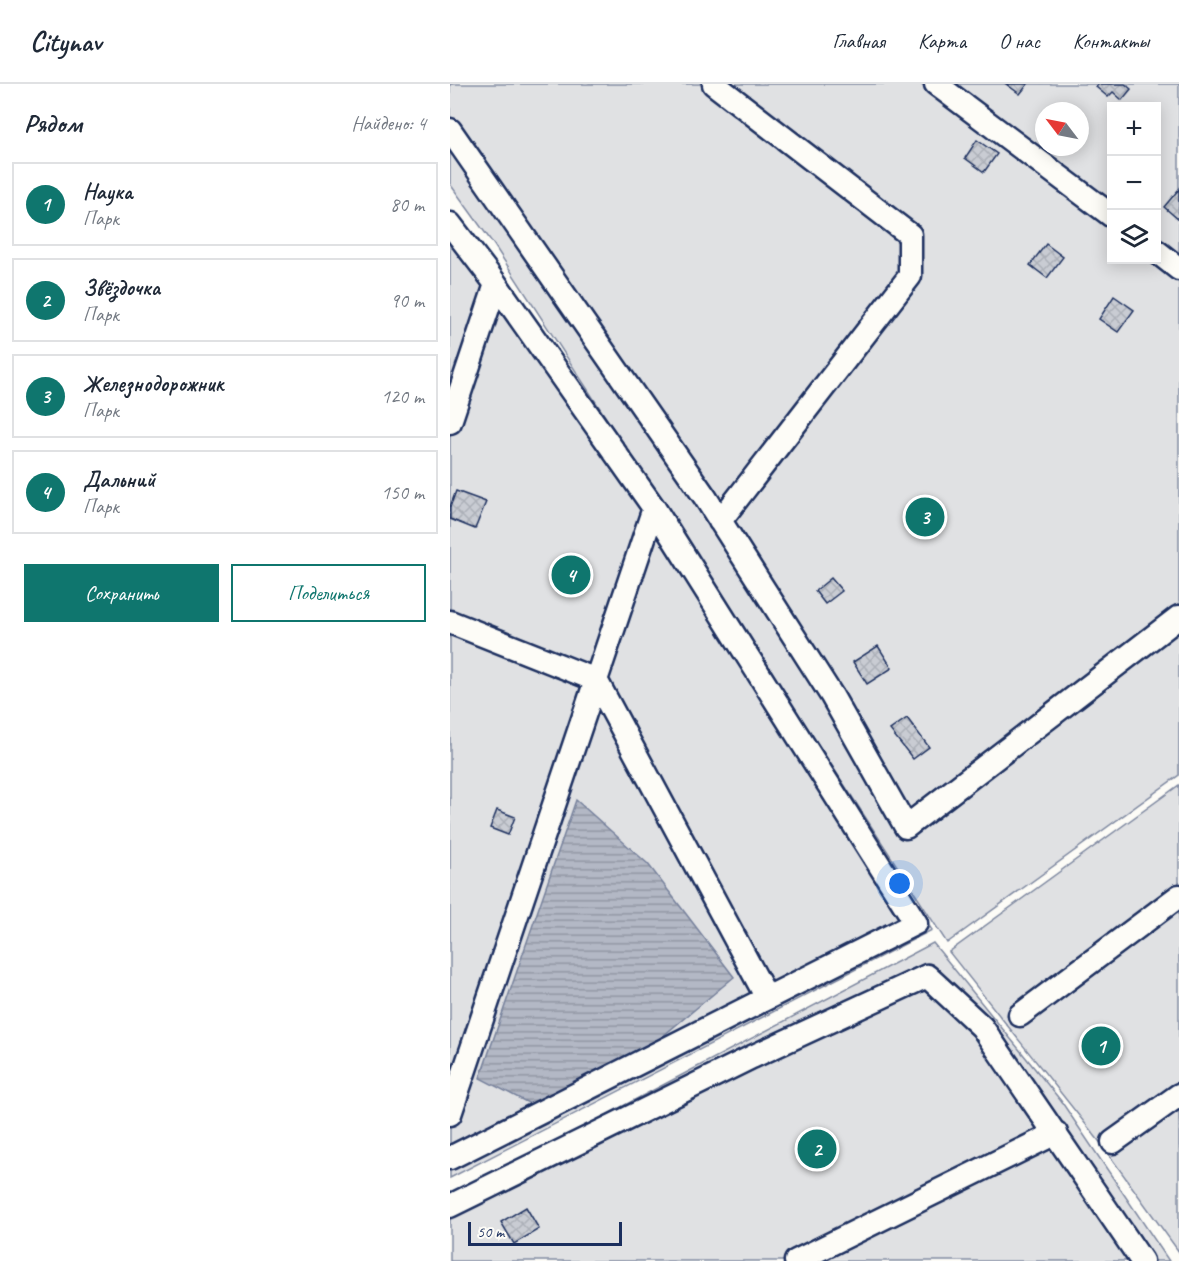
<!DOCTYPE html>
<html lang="ru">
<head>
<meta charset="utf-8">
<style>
  :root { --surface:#fff; --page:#f2f2f3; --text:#1f2937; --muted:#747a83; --line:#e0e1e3; --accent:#0f766e }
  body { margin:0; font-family:Caveat,sans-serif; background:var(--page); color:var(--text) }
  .controls { position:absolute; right:18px; top:18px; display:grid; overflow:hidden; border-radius:0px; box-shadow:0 3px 15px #0003 }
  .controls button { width:54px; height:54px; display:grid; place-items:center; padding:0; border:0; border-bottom:2px solid var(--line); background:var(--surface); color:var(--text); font:30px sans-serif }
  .compass { position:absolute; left:585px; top:18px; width:54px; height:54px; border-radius:50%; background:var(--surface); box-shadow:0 3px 15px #0003; rotate:302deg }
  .scale { position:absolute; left:18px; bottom:15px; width:154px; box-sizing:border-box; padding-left:6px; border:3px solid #1b2f5e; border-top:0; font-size:16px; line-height:21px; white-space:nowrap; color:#1b2f5e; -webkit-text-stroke:4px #fdfcf7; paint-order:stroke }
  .you { position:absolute; left:450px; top:800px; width:21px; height:21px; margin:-15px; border:4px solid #fff; border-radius:50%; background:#1a73e8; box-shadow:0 0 0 9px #1a73e833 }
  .badge { display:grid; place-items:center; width:39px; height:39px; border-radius:50%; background:var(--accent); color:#fff; font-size:20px; font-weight:700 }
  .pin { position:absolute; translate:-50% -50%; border:3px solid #fff; box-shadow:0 2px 6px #0006 }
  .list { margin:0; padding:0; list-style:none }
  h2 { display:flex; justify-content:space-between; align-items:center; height:78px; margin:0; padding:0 24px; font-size:26px }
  h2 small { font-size:20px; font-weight:400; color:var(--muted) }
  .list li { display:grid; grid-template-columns:39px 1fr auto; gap:18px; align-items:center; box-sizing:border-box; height:84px; margin:0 12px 12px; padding:0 12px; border:2px solid var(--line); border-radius:0px }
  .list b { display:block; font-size:22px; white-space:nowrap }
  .list p { margin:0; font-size:20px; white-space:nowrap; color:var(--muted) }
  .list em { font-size:20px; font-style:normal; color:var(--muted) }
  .actions { display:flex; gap:12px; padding:18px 24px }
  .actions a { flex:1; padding:14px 0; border:2px solid var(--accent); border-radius:0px; text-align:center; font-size:21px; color:var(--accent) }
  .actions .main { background:var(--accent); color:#fff }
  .icon { flex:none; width:33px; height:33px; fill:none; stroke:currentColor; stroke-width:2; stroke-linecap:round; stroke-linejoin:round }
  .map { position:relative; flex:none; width:729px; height:1177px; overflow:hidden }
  header { display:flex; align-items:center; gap:36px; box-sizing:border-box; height:84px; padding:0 30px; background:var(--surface); border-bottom:2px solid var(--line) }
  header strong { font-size:28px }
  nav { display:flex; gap:33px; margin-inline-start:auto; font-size:21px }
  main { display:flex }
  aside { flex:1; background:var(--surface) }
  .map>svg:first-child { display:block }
  .green { fill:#e0e1e3; stroke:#7e88a0; stroke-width:1.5; fill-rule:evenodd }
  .water { fill:url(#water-rules); stroke:#76819c; stroke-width:1.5 }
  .building { fill:url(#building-cross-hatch); stroke:#1b2f5e; stroke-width:1.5 }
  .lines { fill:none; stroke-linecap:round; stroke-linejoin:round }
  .minor-casing { stroke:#1b2f5e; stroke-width:27 }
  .minor { stroke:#fdfcf7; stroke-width:22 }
</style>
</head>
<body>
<header>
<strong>Citynav</strong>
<nav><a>Главная</a><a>Карта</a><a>О нас</a><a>Контакты</a></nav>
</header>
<main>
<aside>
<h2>Рядом<small>Найдено: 4</small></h2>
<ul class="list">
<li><span class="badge">1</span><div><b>Наука</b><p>Парк</p></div><em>80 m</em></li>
<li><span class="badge">2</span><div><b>Звёздочка</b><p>Парк</p></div><em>90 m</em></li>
<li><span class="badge">3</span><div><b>Железнодорожник</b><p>Парк</p></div><em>120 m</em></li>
<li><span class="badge">4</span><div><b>Дальний</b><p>Парк</p></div><em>150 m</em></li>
</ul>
<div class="actions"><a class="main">Сохранить</a><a>Поделиться</a></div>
</aside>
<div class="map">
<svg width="729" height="1177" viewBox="0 0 729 1177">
  <defs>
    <pattern id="water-rules" width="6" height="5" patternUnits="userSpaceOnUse" patternTransform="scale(1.5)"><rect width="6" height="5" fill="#b3b8c5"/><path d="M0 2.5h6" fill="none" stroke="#9196a3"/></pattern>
    <pattern id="building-cross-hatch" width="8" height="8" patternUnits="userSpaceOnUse" patternTransform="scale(1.5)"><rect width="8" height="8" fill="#c9ccd3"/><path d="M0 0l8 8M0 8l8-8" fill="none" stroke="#acb0b8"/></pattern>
  </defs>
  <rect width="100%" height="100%" fill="#fdfcf7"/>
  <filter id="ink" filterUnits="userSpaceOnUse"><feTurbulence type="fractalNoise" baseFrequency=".0167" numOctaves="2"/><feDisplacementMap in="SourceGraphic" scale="12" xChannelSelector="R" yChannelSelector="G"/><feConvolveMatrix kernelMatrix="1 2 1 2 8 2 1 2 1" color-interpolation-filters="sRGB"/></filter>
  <g filter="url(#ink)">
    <path class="green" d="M0,0H729V691L497,859L44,161L0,100ZM662,22H706V176H662ZM594,27H630V63H594Z
      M0,137L482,846L0,1094Z
      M729,701V1168L649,1057L499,868Z
      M483,859L611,1017L719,1177H0V1113Z"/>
    <path class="water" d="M126,716L198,780L284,893L173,985L82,1021L30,994Z"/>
    <path class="building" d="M556,0H578L570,10Z
      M649,0H675L681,5L672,16L663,8L658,13L646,3Z
      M527,56L547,70L534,88L515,74Z
      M729,105V136L714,123Z
      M596,160L613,173L597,194L580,181Z
      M664,212L684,226L668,248L649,235Z
      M6,407L36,418L25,445L0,435V423Z
      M381,494L392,507L375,520L365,507Z
      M428,562L442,584L417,600L403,578Z
      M457,634L479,663L463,675L440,646Z
      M47,726L65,733L58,751L40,744Z
      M76,1123L89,1145L64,1160L51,1138Z"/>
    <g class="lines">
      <defs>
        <path id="minor" d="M264,0L460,151V192L270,437
          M486,0L662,132
          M0,46L255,413L382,612L456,743L729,533
          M0,140L46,200L204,424L466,839L0,1074
          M706,167L729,185
          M0,338L46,200
          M0,538L146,596L317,914
          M570,931L729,812
          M0,1030L204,424
          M663,1058L729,1011
          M0,1122L302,973L477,892L532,943L692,1177
          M346,1177L606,1049"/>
      </defs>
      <use href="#minor" class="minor-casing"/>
      <use href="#minor" class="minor"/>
    </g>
  </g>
</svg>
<div class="controls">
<button>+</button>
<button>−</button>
<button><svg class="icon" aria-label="layers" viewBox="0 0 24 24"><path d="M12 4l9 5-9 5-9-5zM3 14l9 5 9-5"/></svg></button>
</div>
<svg class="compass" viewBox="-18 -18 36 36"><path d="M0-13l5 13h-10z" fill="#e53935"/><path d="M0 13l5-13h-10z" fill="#747a83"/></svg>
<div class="scale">50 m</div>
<div class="you"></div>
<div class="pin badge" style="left:651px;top:962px">1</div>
<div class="pin badge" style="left:367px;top:1065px">2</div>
<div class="pin badge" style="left:475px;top:433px">3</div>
<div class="pin badge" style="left:121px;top:491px">4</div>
</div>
</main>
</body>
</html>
